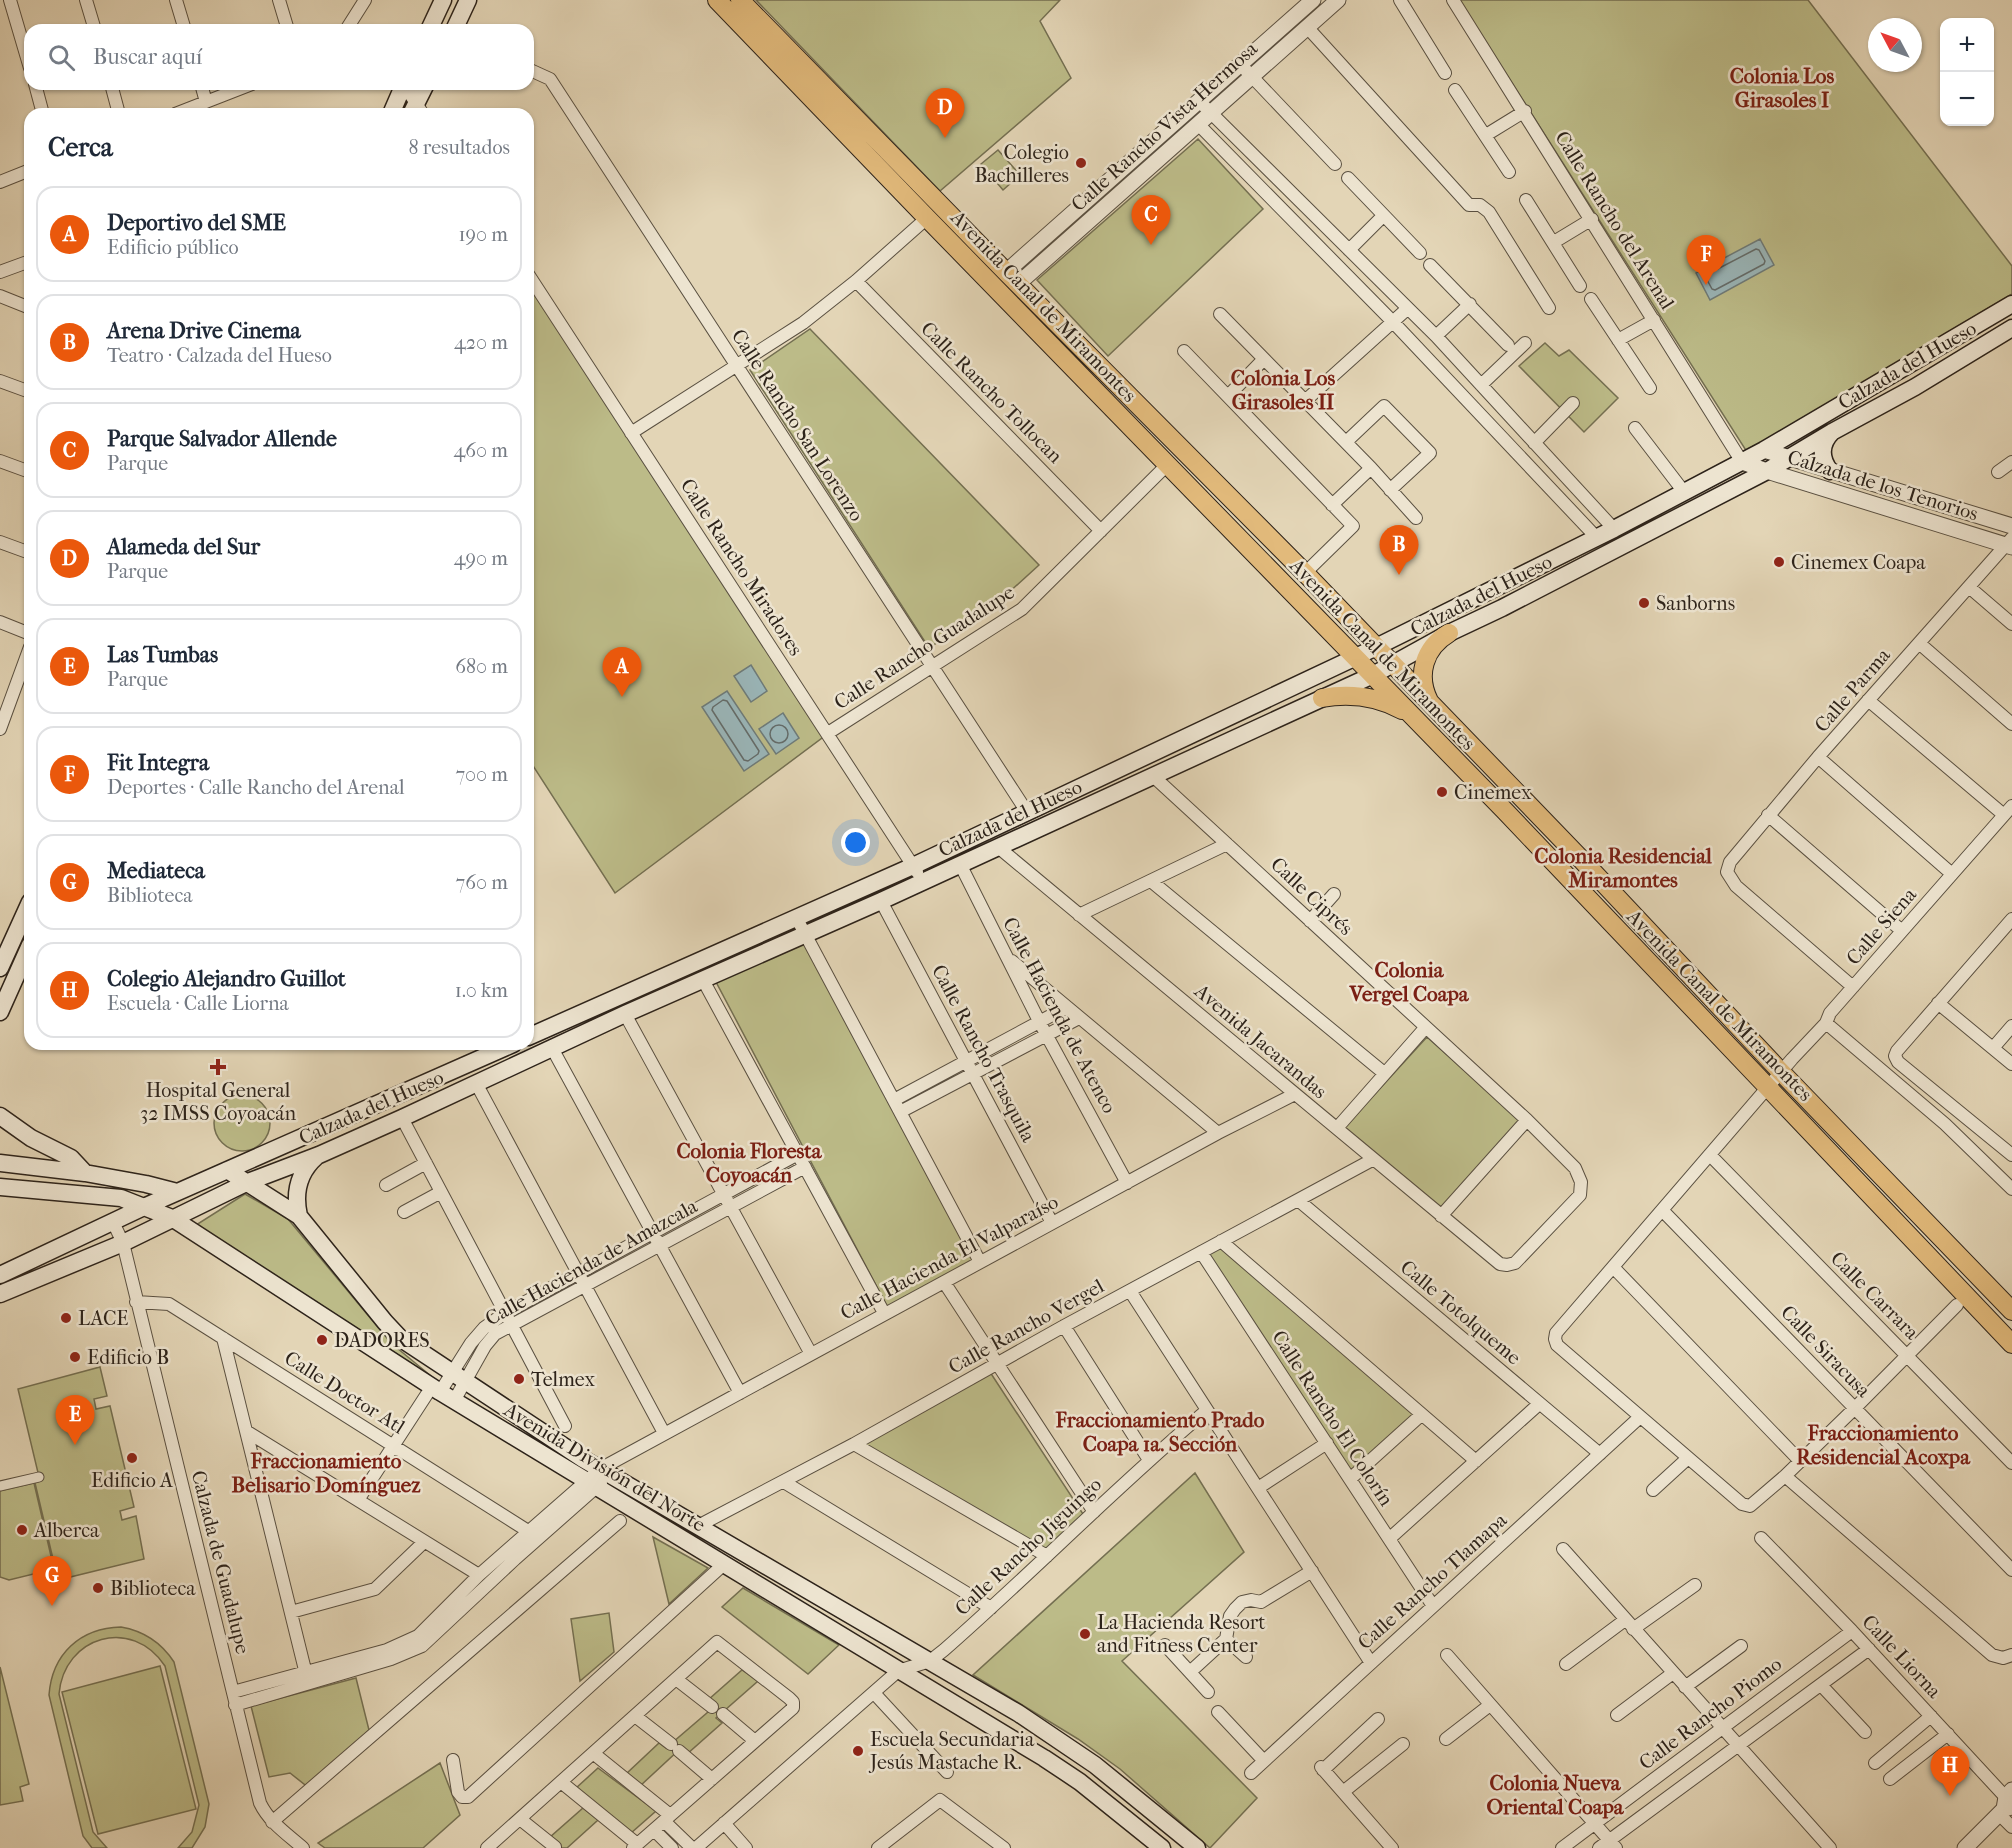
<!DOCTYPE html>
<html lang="es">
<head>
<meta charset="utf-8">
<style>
  :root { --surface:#fff; --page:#f2f2f3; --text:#1f2937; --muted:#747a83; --line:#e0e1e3; --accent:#ea580c }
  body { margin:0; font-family:"IM FELL French Canon",serif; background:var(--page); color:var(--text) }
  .controls { position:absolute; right:18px; top:18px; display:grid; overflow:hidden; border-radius:12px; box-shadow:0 2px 4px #0004 }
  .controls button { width:54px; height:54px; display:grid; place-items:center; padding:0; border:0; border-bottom:2px solid var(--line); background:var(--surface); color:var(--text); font:30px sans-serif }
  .compass { position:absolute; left:1868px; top:18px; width:54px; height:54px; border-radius:50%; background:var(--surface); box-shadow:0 2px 4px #0004; rotate:311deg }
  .you { position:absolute; left:856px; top:843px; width:21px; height:21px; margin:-15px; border:4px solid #fff; border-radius:50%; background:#1a73e8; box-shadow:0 0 0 9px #1a73e833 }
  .badge { display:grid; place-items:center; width:39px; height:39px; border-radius:50%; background:var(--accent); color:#fff; font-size:20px; font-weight:700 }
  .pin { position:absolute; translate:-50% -50px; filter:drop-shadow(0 2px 3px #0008) }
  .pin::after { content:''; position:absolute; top:32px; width:21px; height:18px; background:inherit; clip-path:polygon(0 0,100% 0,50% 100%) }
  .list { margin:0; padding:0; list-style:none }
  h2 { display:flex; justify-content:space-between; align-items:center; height:78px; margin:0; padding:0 24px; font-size:26px }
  h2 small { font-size:20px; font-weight:400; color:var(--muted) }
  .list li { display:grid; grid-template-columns:39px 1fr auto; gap:18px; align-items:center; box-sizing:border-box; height:96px; margin:0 12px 12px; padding:0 12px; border:2px solid var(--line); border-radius:18px }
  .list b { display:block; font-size:22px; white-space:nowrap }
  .list p { margin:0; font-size:20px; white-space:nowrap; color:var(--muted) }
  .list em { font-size:20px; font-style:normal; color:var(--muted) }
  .icon { flex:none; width:33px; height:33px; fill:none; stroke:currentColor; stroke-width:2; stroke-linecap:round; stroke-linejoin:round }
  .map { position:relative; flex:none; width:2012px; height:1848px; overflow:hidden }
  .search { position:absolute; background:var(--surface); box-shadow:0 2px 4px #0004; left:24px; top:24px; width:510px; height:66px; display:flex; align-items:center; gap:15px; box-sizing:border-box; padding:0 21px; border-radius:18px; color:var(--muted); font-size:22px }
  .panel { position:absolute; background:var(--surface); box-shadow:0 2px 4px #0004; left:24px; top:108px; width:510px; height:942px; border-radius:18px }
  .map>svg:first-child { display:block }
  .green { fill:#bcbb88; stroke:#746f51; stroke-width:1.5 }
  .water { fill:#9ab6b9; stroke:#6e7b79; stroke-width:1.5 }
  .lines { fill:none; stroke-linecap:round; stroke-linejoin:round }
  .shore { stroke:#646c6a; stroke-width:1.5 }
  .pedestrian-casing { stroke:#5a5041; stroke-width:11 }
  .minor-casing { stroke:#5a5041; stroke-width:14 }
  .tertiary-casing { stroke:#5a5041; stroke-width:17 }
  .secondary-casing { stroke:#2d231a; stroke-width:19 }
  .primary-casing { stroke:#2d231a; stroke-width:20 }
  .pedestrian { stroke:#ede4d0; stroke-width:9 }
  .minor { stroke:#ede4d0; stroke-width:12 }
  .tertiary { stroke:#ede4d0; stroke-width:15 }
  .secondary { stroke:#ede4d0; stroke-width:16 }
  .primary { stroke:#e2ba7b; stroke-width:18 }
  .poi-dot { fill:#8f2418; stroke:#ede4d0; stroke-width:2 }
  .labels { text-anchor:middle; stroke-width:5; stroke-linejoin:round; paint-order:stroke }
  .street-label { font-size:20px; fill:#2d231a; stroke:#ede4d0 }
  .poi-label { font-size:20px; fill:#2d231a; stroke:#ede4d0; text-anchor:start }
  .neighbourhood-label { font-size:21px; font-weight:bold; fill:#7a1f14; stroke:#ede4d0 }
</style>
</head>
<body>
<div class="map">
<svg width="2012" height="1848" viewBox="0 0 2012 1848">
  <rect width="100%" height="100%" fill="#e3d5b6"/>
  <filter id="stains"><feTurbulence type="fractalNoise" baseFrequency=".00333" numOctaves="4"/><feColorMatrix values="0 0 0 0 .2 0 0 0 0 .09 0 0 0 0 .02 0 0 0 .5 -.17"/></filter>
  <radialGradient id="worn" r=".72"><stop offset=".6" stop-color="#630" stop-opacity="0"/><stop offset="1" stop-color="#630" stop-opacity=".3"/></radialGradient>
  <path class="green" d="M756,0H1060L1040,21L1071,78L940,191Z
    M1459,0H1808L2012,266V294L1747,452Z
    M1198,139L1263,209L1108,356L1037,280Z
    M998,150L1020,175L1003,190L981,164Z
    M528,284L826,735L615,893L528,758Z
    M810,329L1039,565L995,605L929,648L750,370Z
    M1545,343L1559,356L1569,350L1618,398L1584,432L1519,366Z
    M806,941L974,1260L888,1308L715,980Z
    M1427,1037L1520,1120L1438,1212L1341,1131Z
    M214 1123a28 28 0 1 1 56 0a28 28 0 1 1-56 0Z
    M245,1194L288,1219L391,1343L431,1376L196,1225Z
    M1223,1245L1417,1415L1350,1476L1205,1256Z
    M100,1367L107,1396L94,1399L96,1409L110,1406L134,1507L120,1511L122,1520L136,1516L144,1559L58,1580L35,1483L40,1481L18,1389Z
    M988,1369L1085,1517L1045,1550L861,1445Z
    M1195,1473L1244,1552L1122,1661L1257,1798L1210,1848L1120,1769L1078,1739L973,1675Z
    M34,1483L54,1569L9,1580L0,1577V1491Z
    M653,1537L708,1568L669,1604Z
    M743,1588L839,1645L808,1674L722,1607Z
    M609,1613L614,1652L580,1681L571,1619Z
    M121,1627C144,1631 161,1642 174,1662L209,1804L205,1827L192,1848H178L192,1832L199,1805L165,1666C132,1616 64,1636 59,1694L93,1832L107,1848H92L83,1836L49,1695C52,1654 80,1628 121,1627Z
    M160,1666L196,1809L98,1834L62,1692Z
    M0,1667L29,1784L20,1787L23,1801L0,1805Z
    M742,1670L758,1681L716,1718L722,1723L687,1754L680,1749L640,1786L626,1774L659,1743L666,1748L715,1706L708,1700Z
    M356,1678L369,1730L309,1788L290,1773L269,1777L251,1706Z
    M440,1763L460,1815L423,1848H325L318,1843Z
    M598,1768L656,1811L631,1833L575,1789Z
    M583,1808L598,1820L567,1848H554L549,1838Z"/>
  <path class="water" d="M1760,239L1774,265L1710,300L1696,273Z
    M751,665L767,691L751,702L734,676Z
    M727,691L769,754L744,771L702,707Z
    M783,713L799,738L776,754L759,729Z"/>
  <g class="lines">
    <path class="shore" d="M1756,249L1759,250L1765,261L1764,264L1715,290L1712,289L1706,278V275Z
      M723,700L727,701L759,751L758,754L748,761L744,760L712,710L713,707Z
      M770 734a9 9 0 1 1 18 0a9 9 0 1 1-18 0Z"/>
    <defs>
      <path id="pedestrian" d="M0,1486L39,1477"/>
      <path id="minor" d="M10,0L30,68
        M86,0L95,30
        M176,0L185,30
        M279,0L288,30
        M1400,0L1445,73
        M1453,0L1742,462
        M1307,27L1469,205H1480L1489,212L1549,308
        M346,30L365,0
        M1240,64L1335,164
        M528,69L550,79L1027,812
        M35,84L43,114
        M111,84L119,114
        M201,84L206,102
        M404,85L423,114
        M1455,90L1509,172
        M1199,101L1436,336L1614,529
        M175,114L252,84
        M1199,125L1393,322L1597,538
        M1486,135L1525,111
        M1348,178L1420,253
        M0,182L30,170
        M1526,200L1580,286
        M1554,242L1592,219
        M1349,250L1383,216
        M1430,265L1508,345
        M0,272L30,261
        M528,274L917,872
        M856,281L1101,531
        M0,296L30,308
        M1591,299L1650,388
        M1220,314L1371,468L1416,518
        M1436,336L1470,304
        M1618,340L1654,320
        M1184,351L1353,526L1305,573
        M0,381L30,392
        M1481,385L1525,343
        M1228,396L1264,359
        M1306,400L1407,309
        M1635,428L1684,492
        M631,433L803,323L856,281L927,218
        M1346,442L1384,406L1430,453L1390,490
        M1534,443L1573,403
        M0,461L30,472
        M1998,472L2012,462
        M1332,505L1371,468
        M0,542L30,553
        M1969,587L2012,624
        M0,622L30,634
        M1919,643L2012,724
        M1868,700L2004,815
        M0,729L30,647
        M828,733L1022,609L1168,464
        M1818,757L1952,874
        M1768,815L1902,931
        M998,847L1500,1264L1507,1265L1515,1263L1580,1195L1581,1182L1575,1168L1527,1120L1153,776
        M960,864L1040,1023L1127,1183
        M1151,881L1384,1073
        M881,901L1052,1223
        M1079,915L1227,844
        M796,917L980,1262
        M2012,919L1897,1051L1895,1056L1898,1062L2012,1155
        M1310,921L1334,894
        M1012,961L1218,1133
        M703,980L884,1313
        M1853,987L1736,886L1727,872L1730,862L1818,757L2012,538
        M1938,1003L2012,1064
        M625,1014L811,1354
        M1826,1023L1945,1124L2012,1189
        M552,1048L740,1393
        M1993,1048L2012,1026
        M476,1083L664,1433
        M894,1100L1067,1007
        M900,1112L1079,1018
        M402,1118L565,1426
        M1337,1128L1425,1028
        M1710,1155L2012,1463
        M386,1185L426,1163
        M1298,1200L1600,1454
        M1662,1210L2012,1570
        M404,1212L441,1192
        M1441,1216L1527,1120
        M113,1222L123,1243L260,1803C269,1822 287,1834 303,1848
        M1221,1241L1476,1461
        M1201,1252L1433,1606
        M1613,1267L1800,1461
        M944,1282L1094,1512
        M1130,1291L1371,1663
        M136,1302L169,1304L528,1531
        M1957,1305L1855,1408L1785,1476L1750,1506L1742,1504L1557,1345L1555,1339L1556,1333L1792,1059L1826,1023L1830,1013L2012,806
        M1064,1326L1149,1460
        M223,1338L307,1678
        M440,1392L471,1343L484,1328L505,1313L798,1154
        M454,1401L485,1346L495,1334L805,1167
        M246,1431L479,1575
        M854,1444L1047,1556
        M1785,1476L1992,1655L2003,1658L2012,1655
        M1350,1479L1421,1415
        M784,1482L991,1608
        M1258,1488L1327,1443
        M1653,1490L1688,1458
        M358,1500L427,1394
        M698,1526L854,1444L1064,1326L1372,1160
        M1761,1538L1852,1631L2011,1803
        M1389,1539L1539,1404
        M1563,1549L1830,1848
        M291,1612L375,1589L424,1542
        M1633,1629L1695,1585
        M1226,1639L1246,1657
        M1165,1645L1208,1692
        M1447,1655L1616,1848
        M1566,1664L1625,1620
        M1190,1672L1226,1639L1230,1616L1235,1609L1242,1602L1251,1600L1261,1602L1312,1571
        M676,1679L712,1707
        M1821,1685L1865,1732
        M1685,1687L1741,1646
        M233,1692L387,1650L418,1636L479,1575L600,1469L1218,1133L1295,1094
        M874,1693L947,1772
        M235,1705L391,1659L422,1646L515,1559L601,1483
        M1218,1712L1264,1761
        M723,1714L755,1741
        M1617,1715L1673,1673
        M635,1716L671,1744
        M1446,1739L1490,1705
        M679,1751L712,1779
        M593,1753L670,1815
        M453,1760L458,1792L462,1797H468L724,1564
        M1875,1763L1931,1716
        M1321,1767L1392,1848
        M1323,1770L1378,1719
        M1251,1773L1640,1417
        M1890,1779L1948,1734
        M561,1782L637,1844
        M1343,1792L1403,1744
        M1999,1814L2012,1827
        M520,1819L555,1847
        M664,1821L692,1848
        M272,1822L620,1521
        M724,1823L746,1848
        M654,1830L672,1848
        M487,1848L717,1642L789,1698L793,1702V1708L633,1848
        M696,1848L898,1671L930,1661L944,1650C1033,1572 1116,1487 1207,1410
        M878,1848L940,1800L1004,1848
        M1562,1848L1852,1631
        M1599,1848L1869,1649"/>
      <path id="tertiary" d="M1006,272L1313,0
        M1018,284L1338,0
        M1764,450L2012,526
        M1742,462L1767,471L2012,547
        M2004,1809L2006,1797L2012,1790
        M1965,1848L2004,1809L2012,1807"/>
      <path id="secondary" d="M429,30L443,0
        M454,30L468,0
        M391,114L404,84
        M411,114L426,84
        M1830,471C1820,458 1820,444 1832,432
        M0,968L30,902
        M0,1012L30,945
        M528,1037L913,866L1356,657L1614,529L1764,450L2012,304
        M0,1116L31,1138L71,1158L85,1173
        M0,1163L85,1173L146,1184L177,1192
        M227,1170L299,1216L385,1322L400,1338L583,1459L1018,1713L1095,1765L1197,1848
        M0,1187L121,1198L172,1218L440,1392L1044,1758L1080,1782L1162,1848
        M299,1216C294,1194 298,1173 316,1157
        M0,1275L146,1206L513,1044
        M0,1294L123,1243L248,1182L319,1155L402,1118L625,1014L881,901L1373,675L1449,633L1502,608L1767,471L1832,432L1915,387L2012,328"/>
      <path id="primary" d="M717,0L927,218L1505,811L2012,1344
        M740,0L1006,272L1305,573L1579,857L1781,1072L2012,1311
        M1322,698C1350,693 1376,696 1402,710
        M1429,701C1416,675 1424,648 1449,633"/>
    </defs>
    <use href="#pedestrian" class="pedestrian-casing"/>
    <use href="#minor" class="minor-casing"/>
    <use href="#tertiary" class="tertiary-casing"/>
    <use href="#secondary" class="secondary-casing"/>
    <use href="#primary" class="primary-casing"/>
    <use href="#pedestrian" class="pedestrian"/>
    <use href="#minor" class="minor"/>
    <use href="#tertiary" class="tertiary"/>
    <use href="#secondary" class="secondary"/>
    <use href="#primary" class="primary"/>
  </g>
  <g class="poi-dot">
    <circle cx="1081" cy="163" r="6"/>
    <circle cx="1779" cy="562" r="6"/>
    <circle cx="1644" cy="603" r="6"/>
    <circle cx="1442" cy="792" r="6"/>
    <path d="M215 1058h6v6h6v6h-6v6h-6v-6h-6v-6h6z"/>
    <circle cx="66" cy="1318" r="6"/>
    <circle cx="322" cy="1340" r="6"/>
    <circle cx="75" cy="1357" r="6"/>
    <circle cx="519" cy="1379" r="6"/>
    <circle cx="132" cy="1458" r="6"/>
    <circle cx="22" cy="1530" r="6"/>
    <circle cx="98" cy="1588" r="6"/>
    <circle cx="1085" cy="1634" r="6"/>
    <circle cx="858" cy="1751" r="6"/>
  </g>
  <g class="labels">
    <g class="street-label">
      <text transform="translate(1164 126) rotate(-42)" y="7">Calle Rancho Vista Hermosa</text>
      <text transform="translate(1615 220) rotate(58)" y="7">Calle Rancho del Arenal</text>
      <text transform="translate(1044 306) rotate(46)" y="7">Avenida Canal de Miramontes</text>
      <text transform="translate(1907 365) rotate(-30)" y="7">Calzada del Hueso</text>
      <text transform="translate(992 392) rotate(45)" y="7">Calle Rancho Tollocan</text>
      <text transform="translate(798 425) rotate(57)" y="7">Calle Rancho San Lorenzo</text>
      <text transform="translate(1883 485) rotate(17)" y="7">Calzada de los Tenorios</text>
      <text transform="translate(742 567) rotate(57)" y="7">Calle Rancho Miradores</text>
      <text transform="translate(1481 595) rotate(-27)" y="7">Calzada del Hueso</text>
      <text transform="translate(924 647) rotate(-33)" y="7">Calle Rancho Guadalupe</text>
      <text transform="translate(1383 654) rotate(46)" y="7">Avenida Canal de Miramontes</text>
      <text transform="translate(1852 690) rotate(-49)" y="7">Calle Parma</text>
      <text transform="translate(1010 818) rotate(-25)" y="7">Calzada del Hueso</text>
      <text transform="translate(1312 896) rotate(43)" y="7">Calle Ciprés</text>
      <text transform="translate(1881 926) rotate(-49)" y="7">Calle Siena</text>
      <text transform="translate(1720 1005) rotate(46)" y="7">Avenida Canal de Miramontes</text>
      <text transform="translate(1060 1015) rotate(62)" y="7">Calle Hacienda de Atenco</text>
      <text transform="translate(1261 1041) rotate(40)" y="7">Avenida Jacarandas</text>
      <text transform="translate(984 1053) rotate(62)" y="7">Calle Rancho Trasquila</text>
      <text transform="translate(371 1107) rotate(-24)" y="7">Calzada del Hueso</text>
      <text transform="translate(949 1257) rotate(-28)" y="7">Calle Hacienda El Valparaíso</text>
      <text transform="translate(591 1262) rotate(-29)" y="7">Calle Hacienda de Amazcala</text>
      <text transform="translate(1875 1295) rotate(45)" y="7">Calle Carrara</text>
      <text transform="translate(1461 1312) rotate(40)" y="7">Calle Totolqueme</text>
      <text transform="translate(1026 1326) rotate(-29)" y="7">Calle Rancho Vergel</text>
      <text transform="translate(1826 1351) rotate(46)" y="7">Calle Siracusa</text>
      <text transform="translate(345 1392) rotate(32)" y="7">Calle Doctor Atl</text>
      <text transform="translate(1333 1418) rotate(57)" y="7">Calle Rancho El Colorín</text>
      <text transform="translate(605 1467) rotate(31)" y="7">Avenida División del Norte</text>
      <text transform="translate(1028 1546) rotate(-43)" y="7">Calle Rancho Jiguingo</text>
      <text transform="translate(221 1562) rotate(76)" y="7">Calzada de Guadalupe</text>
      <text transform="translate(1432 1581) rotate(-42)" y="7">Calle Rancho Tlamapa</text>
      <text transform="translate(1902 1656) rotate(47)" y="7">Calle Liorna</text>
      <text transform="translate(1710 1713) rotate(-37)" y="7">Calle Rancho Piomo</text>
    </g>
    <g class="poi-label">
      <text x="1069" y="159" text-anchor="end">Colegio<tspan x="1069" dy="23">Bachilleres</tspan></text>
      <text x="1791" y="569">Cinemex Coapa</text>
      <text x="1656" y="610">Sanborns</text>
      <text x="1454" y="799">Cinemex</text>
      <text x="218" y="1097" text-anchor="middle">Hospital General<tspan x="218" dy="23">32 IMSS Coyoacán</tspan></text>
      <text x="78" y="1325">LACE</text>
      <text x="334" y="1347">DADORES</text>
      <text x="87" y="1364">Edificio B</text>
      <text x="531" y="1386">Telmex</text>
      <text x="132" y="1487" text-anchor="middle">Edificio A</text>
      <text x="34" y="1537">Alberca</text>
      <text x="110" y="1595">Biblioteca</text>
      <text x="1097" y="1629">La Hacienda Resort<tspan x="1097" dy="23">and Fitness Center</tspan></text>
      <text x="870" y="1746">Escuela Secundaria<tspan x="870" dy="23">Jesús Mastache R.</tspan></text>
    </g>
    <g class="neighbourhood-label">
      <text x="1782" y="83">Colonia Los<tspan x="1782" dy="24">Girasoles I</tspan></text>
      <text x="1283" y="385">Colonia Los<tspan x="1283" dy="24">Girasoles II</tspan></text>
      <text x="1623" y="863">Colonia Residencial<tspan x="1623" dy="24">Miramontes</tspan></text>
      <text x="1409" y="977">Colonia<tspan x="1409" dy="24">Vergel Coapa</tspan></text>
      <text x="749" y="1158">Colonia Floresta<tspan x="749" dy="24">Coyoacán</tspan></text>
      <text x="1160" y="1427">Fraccionamiento Prado<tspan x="1160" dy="24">Coapa 1a. Sección</tspan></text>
      <text x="1883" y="1440">Fraccionamiento<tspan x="1883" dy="24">Residencial Acoxpa</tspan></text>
      <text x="326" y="1468">Fraccionamiento<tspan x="326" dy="24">Belisario Domínguez</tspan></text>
      <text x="1555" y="1790">Colonia Nueva<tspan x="1555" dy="24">Oriental Coapa</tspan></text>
    </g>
  </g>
  <rect width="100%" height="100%" filter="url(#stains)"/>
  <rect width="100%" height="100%" fill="url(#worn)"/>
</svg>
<div class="controls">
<button>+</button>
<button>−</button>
</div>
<svg class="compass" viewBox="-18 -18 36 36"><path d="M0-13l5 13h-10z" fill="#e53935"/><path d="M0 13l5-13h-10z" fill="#747a83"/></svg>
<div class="you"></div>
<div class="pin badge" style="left:622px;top:697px">A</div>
<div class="pin badge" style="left:1399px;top:575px">B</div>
<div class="pin badge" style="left:1151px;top:245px">C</div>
<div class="pin badge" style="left:945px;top:138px">D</div>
<div class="pin badge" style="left:75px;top:1445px">E</div>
<div class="pin badge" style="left:1706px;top:285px">F</div>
<div class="pin badge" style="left:52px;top:1606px">G</div>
<div class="pin badge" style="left:1950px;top:1796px">H</div>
<div class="search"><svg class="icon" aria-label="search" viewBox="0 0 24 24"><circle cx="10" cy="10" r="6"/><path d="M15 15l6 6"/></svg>Buscar aquí</div>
<section class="panel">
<h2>Cerca<small>8 resultados</small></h2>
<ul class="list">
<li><span class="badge">A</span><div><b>Deportivo del SME</b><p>Edificio público</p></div><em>190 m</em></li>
<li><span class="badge">B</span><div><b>Arena Drive Cinema</b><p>Teatro · Calzada del Hueso</p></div><em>420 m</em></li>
<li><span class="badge">C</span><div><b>Parque Salvador Allende</b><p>Parque</p></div><em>460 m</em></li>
<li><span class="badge">D</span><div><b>Alameda del Sur</b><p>Parque</p></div><em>490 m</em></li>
<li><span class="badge">E</span><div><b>Las Tumbas</b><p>Parque</p></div><em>680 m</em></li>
<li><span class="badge">F</span><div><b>Fit Integra</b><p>Deportes · Calle Rancho del Arenal</p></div><em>700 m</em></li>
<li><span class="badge">G</span><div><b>Mediateca</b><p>Biblioteca</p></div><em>760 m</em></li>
<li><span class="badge">H</span><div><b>Colegio Alejandro Guillot</b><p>Escuela · Calle Liorna</p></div><em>1.0 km</em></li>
</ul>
</section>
</div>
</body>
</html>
